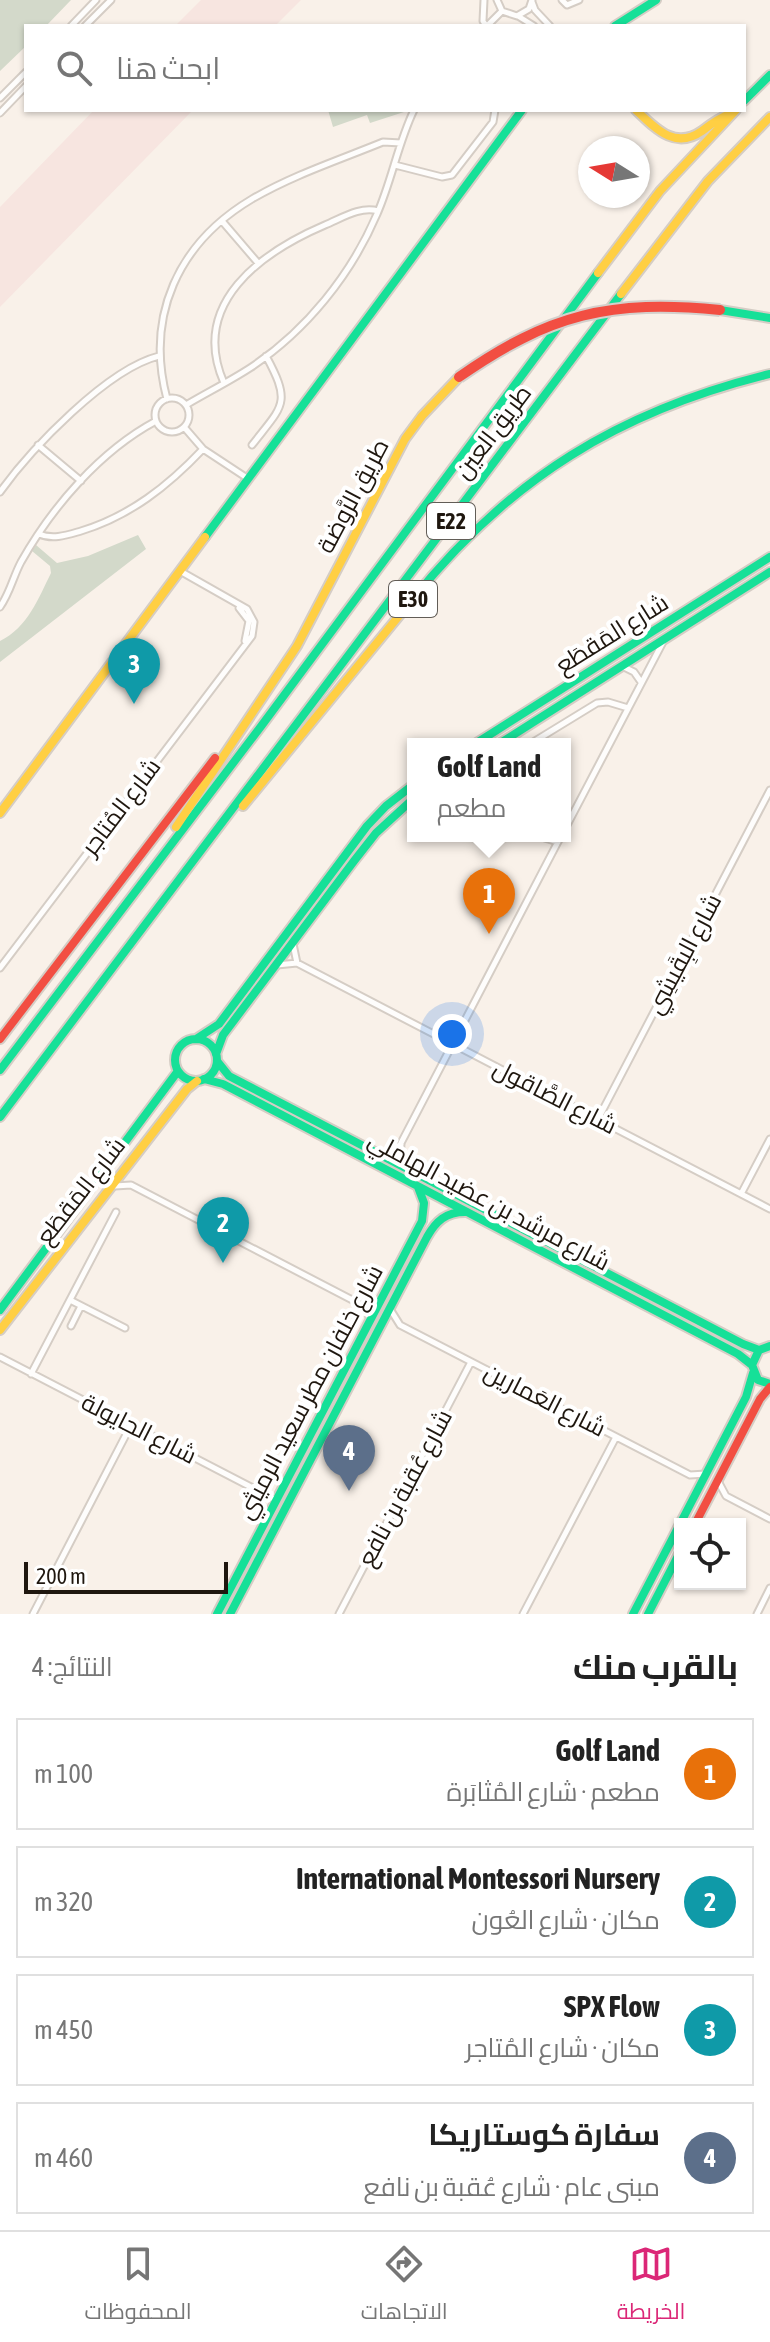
<!DOCTYPE html>
<html lang="ar">
<head>
<meta charset="utf-8">
<style>
  :root { --surface:#fff; --page:#f6f6f6; --text:#222; --muted:#767676; --line:#e0e0e0; --accent:#db2777 }
  body { margin:0; font-family:"Asap Condensed",Cairo,sans-serif; background:var(--page); color:var(--text); direction:rtl }
  .controls { position:absolute; right:24px; bottom:24px; display:grid; overflow:hidden; border-radius:0px; box-shadow:0 2px 6px #0004 }
  .controls button { width:72px; height:72px; display:grid; place-items:center; padding:0; border:0; border-bottom:2px solid var(--line); background:var(--surface); color:var(--text); font:40px sans-serif }
  .compass { position:absolute; left:578px; top:136px; width:72px; height:72px; border-radius:50%; background:var(--surface); box-shadow:0 2px 6px #0004; rotate:281deg }
  .scale { position:absolute; left:24px; bottom:20px; width:204px; box-sizing:border-box; padding-left:8px; border:4px solid #1f170f; border-top:0; font-size:22px; line-height:28px; white-space:nowrap; color:#1f170f; -webkit-text-stroke:6px #fff; paint-order:stroke }
  .you { position:absolute; left:452px; top:1034px; width:28px; height:28px; margin:-20px; border:6px solid #fff; border-radius:50%; background:#1a73e8; box-shadow:0 0 0 12px #1a73e833 }
  .badge { display:grid; place-items:center; width:52px; height:52px; border-radius:50%; background:var(--accent); color:#fff; font-size:26px; font-weight:700 }
  .pin { position:absolute; translate:-50% -66px; filter:drop-shadow(0 2px 4px #0008) }
  .pin::after { content:''; position:absolute; top:42px; width:28px; height:24px; background:inherit; clip-path:polygon(0 0,100% 0,50% 100%) }
  .popup { position:absolute; left:407px; top:738px; width:164px; height:104px; box-sizing:border-box; display:grid; place-content:center; border-radius:0px; background:var(--surface); filter:drop-shadow(0 2px 6px #0005); font-size:26px; white-space:nowrap; color:var(--muted) }
  .popup b { font-size:30px; color:var(--text) }
  .popup::after { content:''; position:absolute; left:50%; top:100%; margin-left:-16px; border:16px solid transparent; border-top-color:var(--surface) }
  .list { margin:0; padding:0; list-style:none }
  h2 { display:flex; justify-content:space-between; align-items:center; height:104px; margin:0; padding:0 32px; font-size:34px }
  h2 small { font-size:26px; font-weight:400; color:var(--muted) }
  .list li { display:grid; grid-template-columns:52px 1fr auto; gap:24px; align-items:center; box-sizing:border-box; height:112px; margin:0 16px 16px; padding:0 16px; border:2px solid var(--line); border-radius:0px }
  .list b { display:block; font-size:30px; white-space:nowrap }
  .list p { margin:0; font-size:26px; white-space:nowrap; color:var(--muted) }
  .list em { font-size:26px; font-style:normal; color:var(--muted) }
  .icon { flex:none; width:44px; height:44px; fill:none; stroke:currentColor; stroke-width:2; stroke-linecap:round; stroke-linejoin:round }
  .map { position:relative; flex:none; width:770px; height:1614px; overflow:hidden; direction:ltr }
  .search { position:absolute; background:var(--surface); box-shadow:0 2px 6px #0004; left:24px; right:24px; top:24px; height:88px; display:flex; align-items:center; gap:20px; box-sizing:border-box; padding:0 28px; border-radius:0px; color:var(--muted); font-size:30px }
  .sheet { height:616px; background:var(--surface) }
  nav { display:flex; justify-content:space-around; align-items:center; box-sizing:border-box; height:112px; border-top:2px solid var(--line); background:var(--surface); font-size:22px; color:var(--muted) }
  nav a { display:grid; justify-items:center; gap:4px }
  nav .on { color:var(--accent) }
  .map>svg:first-child { display:block }
  .industrial { fill:#f7e5e0 }
  .green { fill:#d3d9ca }
  .lines { fill:none; stroke-linecap:round; stroke-linejoin:round }
  .street-casing { stroke:#d5cdc5; stroke-width:9 }
  .fast-casing { stroke:#d5cdc5; stroke-width:12 }
  .slow-casing { stroke:#d5cdc5; stroke-width:12 }
  .jam-casing { stroke:#d5cdc5; stroke-width:12 }
  .street { stroke:#fefdfc; stroke-width:5 }
  .fast { stroke:#16e098; stroke-width:8 }
  .slow { stroke:#ffcf43; stroke-width:8 }
  .jam { stroke:#f24e42; stroke-width:8 }
  .jam-bridge-casing { stroke:#d4d0cc; stroke-width:14; stroke-linecap:butt }
  .jam-bridge { stroke:#f24e42; stroke-width:10 }
  .labels { text-anchor:middle; stroke-width:8; stroke-linejoin:round; paint-order:stroke }
  .shield { fill:#fff; stroke:#625d57; stroke-width:2 }
  .shield-label { font-size:22px; font-weight:bold; fill:#1f170f }
  .street-label { font-size:24px; fill:#1f170f; stroke:#fff }
</style>
</head>
<body>
<div class="map">
<svg width="770" height="1614" viewBox="0 0 770 1614">
  <rect width="100%" height="100%" fill="#f9f1e9"/>
  <path class="industrial" d="M201,0H301L275,26H175Z
    M94,110H193L0,307V207Z"/>
  <path class="green" d="M0,0H71L46,26H26V46L0,71Z
    M328,110H404V112L370,123L367,115L333,127Z
    M138,535L146,549L0,662V641C28,627 38,599 51,573L50,566L32,551L36,545L57,563L88,556Z"/>
  <g class="lines">
    <defs>
      <path id="street" d="M484,0L483,21L486,26
        M497,0L502,11L517,16L529,9L532,0
        M562,0L567,5L579,0
        M532,2L535,10L550,26
        M518,16L534,26
        M71,26L96,0
        M85,26L111,0
        M487,26L502,11
        M0,98L26,72
        M0,113L26,86
        M395,165L442,177L452,175L493,122L495,110
        M222,221L258,263
        M224,383C189,303 262,252 325,225C342,218 360,206 378,211
        M155 415a17 17 0 1 1 34 0a17 17 0 1 1-34 0Z
        M167,399C145,316 178,243 252,199C293,175 339,160 383,142L401,143
        M186,405C208,392 230,381 250,368C306,331 351,275 377,214C392,180 398,143 414,110
        M184,427L203,449L247,478
        M38,445L81,481
        M252,445C283,405 292,404 266,356
        M0,492C31,449 107,369 159,356
        M39,534C53,540 67,535 81,531C130,516 168,486 203,449
        M0,607C10,593 13,577 21,562C52,507 100,451 156,421
        M239,608L249,621L245,641
        M622,666L634,672L641,682
        M530,744L597,703L608,702L628,708
        M565,829L663,642
        M538,836L558,842
        M293,944L297,963
        M277,965L297,963L770,1209
        M0,968L252,636L254,622L247,609L180,571
        M598,1119L770,790
        M384,1155L401,1144
        M400,1164L401,1143L561,836
        M115,1186L131,1185L360,1304L371,1319
        M741,1194L770,1139
        M70,1300L125,1328
        M390,1309L400,1325L690,1475L706,1474
        M71,1326L81,1306
        M0,1357L276,1500
        M31,1374L116,1212
        M718,1481L726,1496L770,1519
        M33,1614L131,1425
        M339,1614L471,1362
        M523,1614L616,1437
        M757,1614L770,1588"/>
      <path id="fast" d="M615,26L656,0
        M744,101L770,75
        M720,310L770,318
        M205,537L522,110
        M412,600C509,479 619,411 770,374
        M475,744L770,557
        M499,744L770,572
        M196,1039L219,1024L367,826L386,806L413,785
        M175 1060a21 21 0 1 1 42 0a21 21 0 1 1-42 0Z
        M216,1054L223,1035L354,861L376,833L413,799
        M217,1061L229,1076L743,1344L759,1350
        M0,1070L262,725L598,273
        M204,1079L223,1084L738,1354L752,1365
        M0,1117L621,294
        M0,1310L178,1071
        M770,1346L759,1350L752,1365L758,1380L770,1384
        M680,1524L746,1397L753,1373
        M217,1614L422,1221L424,1203L418,1187
        M230,1614L427,1237C436,1221 446,1212 465,1212
        M633,1614L680,1524
        M648,1614L680,1552"/>
      <path id="slow" d="M636,110C656,129 675,150 702,131C711,124 719,118 730,114
        M598,273L660,191L736,110
        M621,294L708,181L770,117
        M243,806L412,600
        M0,813L205,537
        M176,827L297,646L405,439L422,416L459,377
        M0,1330L187,1089L197,1081"/>
      <path id="jam" d="M0,1039L215,758
        M695,1524L760,1399L770,1387"/>
    </defs>
    <use href="#street" class="street-casing"/>
    <use href="#fast" class="fast-casing"/>
    <use href="#slow" class="slow-casing"/>
    <use href="#jam" class="jam-casing"/>
    <use href="#street" class="street"/>
    <use href="#fast" class="fast"/>
    <use href="#slow" class="slow"/>
    <use href="#jam" class="jam"/>
    <defs>
      <path id="jam-bridge" d="M459,377C549,314 611,299 720,310"/>
    </defs>
    <use href="#jam-bridge" class="jam-bridge-casing"/>
    <use href="#jam-bridge" class="jam-bridge"/>
  </g>
  <g class="labels">
    <g class="shield">
      <rect x="427" y="503" width="48" height="36" rx="6"/>
      <rect x="389" y="581" width="48" height="36" rx="6"/>
    </g>
    <g class="shield-label">
      <text x="451" y="529">E22</text>
      <text x="413" y="607">E30</text>
    </g>
    <g class="street-label">
      <text transform="translate(493 432) rotate(-53)" y="8">طريق العين</text>
      <text transform="translate(353 496) rotate(-62)" y="8">طريق الرَّوضة</text>
      <text transform="translate(612 634) rotate(-32)" y="8">شارع المَقطَع</text>
      <text transform="translate(121 807) rotate(-53)" y="8">شارع المُتاجر</text>
      <text transform="translate(684 954) rotate(-62)" y="8">شارع البِقَيشِي</text>
      <text transform="translate(555 1097) rotate(27)" y="8">شارع الصَّاقول</text>
      <text transform="translate(81 1191) rotate(-52)" y="8">شارع المَقطَع</text>
      <text transform="translate(489 1201) rotate(28)" y="8">شارع مرشد بن عضيد الهاملي</text>
      <text transform="translate(310 1392) rotate(-62)" y="8">شارع خلفان مطر سعيد الرميثي</text>
      <text transform="translate(545 1400) rotate(27)" y="8">شارع العَمارين</text>
      <text transform="translate(139 1429) rotate(27)" y="8">شارع الحايولة</text>
      <text transform="translate(405 1488) rotate(-62)" y="8">شارع عُقبة بن نافع</text>
    </g>
  </g>
</svg>
<div class="controls">
<button><svg class="icon" aria-label="locate" viewBox="0 0 24 24"><circle cx="12" cy="12" r="6"/><path d="M12 2v4M12 18v4M2 12h4M18 12h4"/></svg></button>
</div>
<svg class="compass" viewBox="-18 -18 36 36"><path d="M0-13l5 13h-10z" fill="#e53935"/><path d="M0 13l5-13h-10z" fill="#767676"/></svg>
<div class="scale">200 m</div>
<div class="you"></div>
<div class="pin badge" style="left:489px;top:934px;background:#e8710a">1</div>
<div class="popup"><b>Golf Land</b>مطعم</div>
<div class="pin badge" style="left:223px;top:1263px;background:#0f9aa8">2</div>
<div class="pin badge" style="left:134px;top:704px;background:#0f9aa8">3</div>
<div class="pin badge" style="left:349px;top:1491px;background:#5c6f8a">4</div>
<div class="search"><svg class="icon" aria-label="search" viewBox="0 0 24 24"><circle cx="10" cy="10" r="6"/><path d="M15 15l6 6"/></svg>ابحث هنا</div>
</div>
<section class="sheet">
<h2>بالقرب منك<small>النتائج: 4</small></h2>
<ul class="list">
<li><span class="badge" style="background:#e8710a">1</span><div><b>Golf Land</b><p>مطعم · شارع المُثابَرة</p></div><em>100 m</em></li>
<li><span class="badge" style="background:#0f9aa8">2</span><div><b>International Montessori Nursery</b><p>مكان · شارع العُون</p></div><em>320 m</em></li>
<li><span class="badge" style="background:#0f9aa8">3</span><div><b>SPX Flow</b><p>مكان · شارع المُتاجر</p></div><em>450 m</em></li>
<li><span class="badge" style="background:#5c6f8a">4</span><div><b>سفارة كوستاريكا</b><p>مبنى عام · شارع عُقبة بن نافع</p></div><em>460 m</em></li>
</ul>
</section>
<nav>
<a class="on"><svg class="icon" aria-label="map" viewBox="0 0 24 24"><path d="M3 6l6-2 6 2 6-2v14l-6 2-6-2-6 2zM9 4v14M15 6v14"/></svg>الخريطة</a>
<a><svg class="icon" aria-label="directions" viewBox="0 0 24 24"><path d="M12 3l9 9-9 9-9-9zM9 14v-3h6M13 9l2 2-2 2"/></svg>الاتجاهات</a>
<a><svg class="icon" aria-label="saved" viewBox="0 0 24 24"><path d="M7 4h10v16l-5-4-5 4z"/></svg>المحفوظات</a>
</nav>
</body>
</html>
